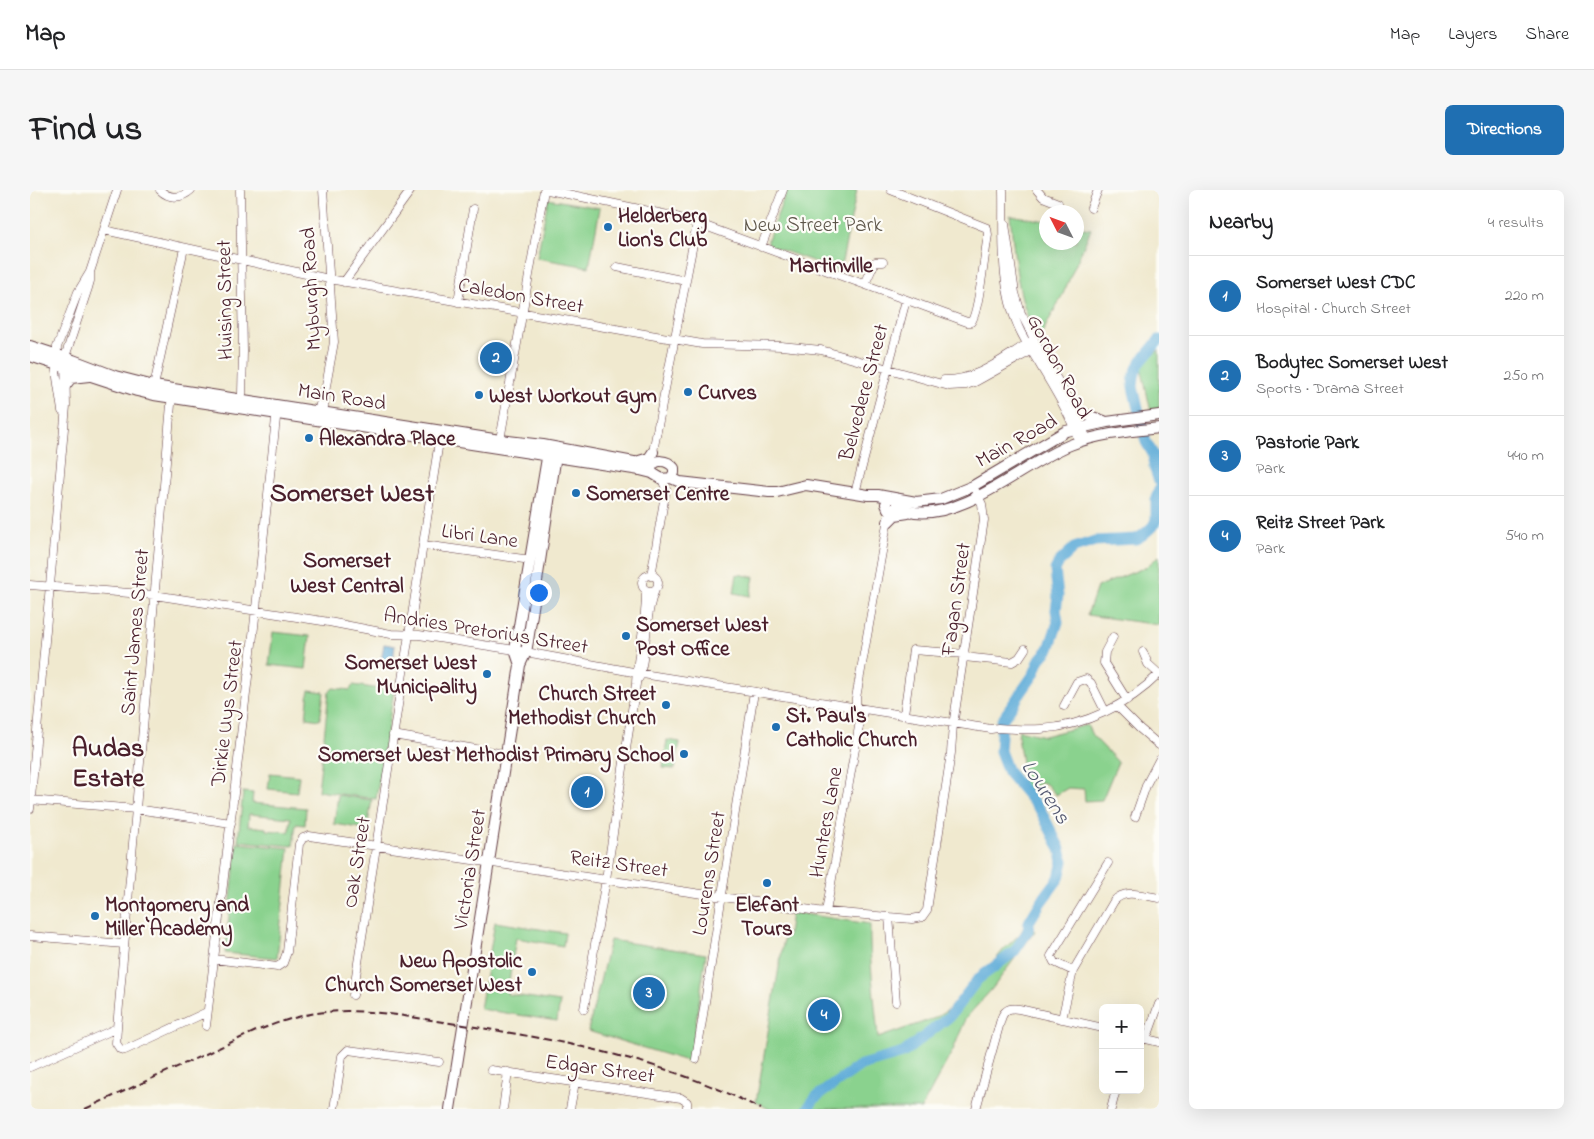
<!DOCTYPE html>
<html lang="en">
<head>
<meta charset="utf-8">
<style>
  :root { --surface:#fff; --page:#f6f6f6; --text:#202124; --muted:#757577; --line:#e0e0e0; --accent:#1f6fb2 }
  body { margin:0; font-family:"Indie Flower",sans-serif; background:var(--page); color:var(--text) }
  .controls { position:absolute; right:15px; bottom:15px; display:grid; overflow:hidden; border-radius:8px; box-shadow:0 5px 20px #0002 }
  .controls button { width:45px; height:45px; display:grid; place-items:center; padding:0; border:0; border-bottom:1px solid var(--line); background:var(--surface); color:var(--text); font:25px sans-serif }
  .compass { position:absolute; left:1009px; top:15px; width:45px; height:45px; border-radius:50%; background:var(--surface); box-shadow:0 5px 20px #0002; rotate:312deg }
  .you { position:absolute; left:508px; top:402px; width:18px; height:18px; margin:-12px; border:4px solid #fff; border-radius:50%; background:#1a73e8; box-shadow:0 0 0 8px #1a73e833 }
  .badge { display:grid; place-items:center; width:32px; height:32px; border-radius:50%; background:var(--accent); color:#fff; font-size:16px; font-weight:700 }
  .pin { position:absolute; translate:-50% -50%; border:2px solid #fff; box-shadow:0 1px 5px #0006 }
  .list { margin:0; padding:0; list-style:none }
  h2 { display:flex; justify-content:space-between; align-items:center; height:65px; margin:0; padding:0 20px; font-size:21px }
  h2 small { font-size:16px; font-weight:400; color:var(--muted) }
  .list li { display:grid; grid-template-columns:32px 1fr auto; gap:15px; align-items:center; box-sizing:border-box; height:80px; padding:0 20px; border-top:1px solid var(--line) }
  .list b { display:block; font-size:19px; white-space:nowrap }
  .list p { margin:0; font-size:16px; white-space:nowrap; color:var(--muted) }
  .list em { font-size:16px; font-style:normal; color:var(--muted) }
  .map { position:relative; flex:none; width:1129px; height:919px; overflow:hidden; border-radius:8px }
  header { display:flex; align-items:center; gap:30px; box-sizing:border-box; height:70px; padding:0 25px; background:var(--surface); border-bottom:1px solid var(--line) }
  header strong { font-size:24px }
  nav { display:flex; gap:28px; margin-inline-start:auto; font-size:18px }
  .intro { display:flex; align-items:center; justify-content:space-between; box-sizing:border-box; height:120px; padding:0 30px }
  h1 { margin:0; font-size:35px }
  .button { padding:12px 22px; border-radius:8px; background:var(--accent); color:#fff; font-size:18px; font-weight:700 }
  main { display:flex; gap:30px; padding:0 30px }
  aside { flex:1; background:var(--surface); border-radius:8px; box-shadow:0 5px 20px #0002 }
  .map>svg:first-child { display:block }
  .green { fill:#8ad28e; stroke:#6a785c; fill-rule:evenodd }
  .water { fill:#5facd8; stroke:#546682 }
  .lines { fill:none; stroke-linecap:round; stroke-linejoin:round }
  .river { stroke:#5facd8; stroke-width:11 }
  .minor-casing { stroke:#633d44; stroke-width:9 }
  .major-casing { stroke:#633d44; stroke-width:12 }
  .minor { stroke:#fff; stroke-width:8 }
  .major { stroke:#fff; stroke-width:10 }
  .rail { stroke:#4a1f2b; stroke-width:2; stroke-dasharray:8 4; stroke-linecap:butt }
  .poi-dot { fill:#1f6fb2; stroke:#fdfcf7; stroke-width:2 }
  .labels { text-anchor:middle; stroke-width:4.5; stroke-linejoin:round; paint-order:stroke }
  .poi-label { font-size:21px; font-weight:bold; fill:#4a1f2b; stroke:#fdfcf7; text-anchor:start }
  .park-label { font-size:21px; fill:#5d5549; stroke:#fdfcf7 }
  .street-label { font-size:21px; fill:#4a1f2b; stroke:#fdfcf7 }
  .neighbourhood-label { font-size:22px; font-weight:bold; fill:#4a1f2b; stroke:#fdfcf7 }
  .water-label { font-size:22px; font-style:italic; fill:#525770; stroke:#fdfcf7 }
  .district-label { font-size:26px; font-weight:bold; fill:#4a1f2b; stroke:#fdfcf7 }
</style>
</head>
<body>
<header>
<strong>Map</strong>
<nav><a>Map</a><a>Layers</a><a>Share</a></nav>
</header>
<div class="intro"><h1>Find us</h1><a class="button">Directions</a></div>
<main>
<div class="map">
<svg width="1129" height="919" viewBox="0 0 1129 919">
  <rect width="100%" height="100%" fill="#fdfcf7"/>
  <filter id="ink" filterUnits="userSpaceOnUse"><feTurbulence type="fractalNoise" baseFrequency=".02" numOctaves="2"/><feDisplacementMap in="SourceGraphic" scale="10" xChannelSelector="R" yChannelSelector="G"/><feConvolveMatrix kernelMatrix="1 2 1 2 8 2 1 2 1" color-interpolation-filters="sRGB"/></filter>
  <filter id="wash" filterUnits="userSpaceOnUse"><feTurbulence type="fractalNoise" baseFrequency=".0096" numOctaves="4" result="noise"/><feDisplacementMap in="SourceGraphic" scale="20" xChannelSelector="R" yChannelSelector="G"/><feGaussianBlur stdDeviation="1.12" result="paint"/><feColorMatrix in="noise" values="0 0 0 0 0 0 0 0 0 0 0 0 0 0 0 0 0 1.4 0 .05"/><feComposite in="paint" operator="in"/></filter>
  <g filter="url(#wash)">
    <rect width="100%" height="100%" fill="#f0e9cf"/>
    <path class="green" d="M757,0H827L810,81L738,55V49Z
      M518,9L570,18L559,77L507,68Z
      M980,25L1016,31V52H1046L1047,37L1061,39L1033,104L1009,149C986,113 985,66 980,25Z
      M1129,160V221L1121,222L1111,177L1116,170Z
      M1129,366V435L1057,425L1067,397L1116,377Z
      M707,384L724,387L720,406L704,403Z
      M243,442L280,446L276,479L239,475Z
      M323,495L364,501L346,609L288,601L299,502L303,498L320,500Z
      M279,500L294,502L290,530L276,528Z
      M1057,535L1062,545L1088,572L1072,610L1055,611L1054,599L1038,598L1026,605L1016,594L1010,592L1000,600L992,593L994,587L988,546L989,540L1014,546Z
      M637,550L650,552L645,579L633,578Z
      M240,583L269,586L267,602L238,599Z
      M213,602L223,603L222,613L276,618L275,635L266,634L263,656L208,651ZM219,624L261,628L259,642L236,640V638L218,636Z
      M308,605L342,610L337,639L304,634Z
      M207,653L259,658L247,768L195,763Z
      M761,722L840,734C839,772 845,810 848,848L905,828L918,820L946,789L957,780L974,759L990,744L996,734L1005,741L962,799L934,830L935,831L923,860L891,919H739L726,912L754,748L758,745Z
      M465,732L535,743L533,756L486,748L477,804L530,812L527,831L450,819Z
      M580,750L676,764L660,872L558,841Z"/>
    <path class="water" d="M354,454L365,456L362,479L350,477Z"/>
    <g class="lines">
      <path class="river" d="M1129,150L1109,174L1104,186L1103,197L1116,252L1123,264L1124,277L1129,291
        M777,919L786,907L831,875L873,863L919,827L948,789L984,762L998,741L999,732L1011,712L1029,688L1033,671L1030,659L1011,621L978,582L970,561L972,530L1004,484L1010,469L1019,459L1028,432L1026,420L1028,406L1025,380L1029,372L1044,358L1065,351L1106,349L1113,345L1123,336L1126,330V308L1129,300"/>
    </g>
  </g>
  <g filter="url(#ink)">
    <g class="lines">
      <defs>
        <path id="minor" d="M130,0C139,9 151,9 161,0
          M210,0L213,162L212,204L210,214
          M293,0L304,152L296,196L293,226
          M518,0L643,26L667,33L937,132H941C949,123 955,60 958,45L957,38L861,0
          M973,0C974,45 969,94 988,136C993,148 1000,159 1007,170C1022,196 1040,223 1049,252
          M1007,0L1013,7L1028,13
          M1061,18L1068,0
          M975,34L985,103L991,123L1008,157L1040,211L1057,249
          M74,40L299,89L626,146L672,154L751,156L791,160L919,196L936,195L945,192L1008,157
          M731,57L753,0
          M587,77L656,91
          M314,92L381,0
          M835,94L845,72H853
          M428,112L443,19
          M914,190C947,191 973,168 1000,152
          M124,196L154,58
          M32,221L26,181L27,157L48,102L60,82L87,0
          M287,225L294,200
          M470,250L514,0
          M622,267L667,33
          M825,303L876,110
          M394,355L501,370
          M612 393a8 8 0 1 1 16 0a8 8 0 1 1-16 0Z
          M621,386L636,299L632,289
          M0,395L124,405L299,432L361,444L389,445L485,460L619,485L961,539L968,538C982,539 997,540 1011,539C1055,536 1098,515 1129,484
          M1083,447L1075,462L1074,473L1097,510
          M1113,462L1118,474L1129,484
          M934,467L982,472L989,468L995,459
          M609,488C618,459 614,426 625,400
          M1034,516L1047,492L1056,489L1061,493L1075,521
          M1087,516L1109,538L1129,555
          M826,518V508L858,328
          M874,524L883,460L935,464
          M924,529L954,330L952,314L946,302
          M363,545L475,564
          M0,610L106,619L201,633
          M0,619L36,216L35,167L58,98L60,91V82
          M1105,627L1117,593L1129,570
          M796,722L830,531L834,519
          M859,727L866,812
          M0,746L94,754
          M184,769L247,777L253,773L257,762L269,654L273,648L279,646L788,721L882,729L892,727L897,720L921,563L923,534
          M1043,781L1024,772L1021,766L1078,673
          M323,805L410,245
          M554,819L576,689L606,494C607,463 617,432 616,400
          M1032,829L1043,781L1084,711C1095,698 1114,706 1129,708
          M176,836L224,437L247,219
          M87,838L142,203
          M1112,848L1129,852
          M1110,853L1119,842L1129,814
          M666,869L724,502
          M0,877L87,838L86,853L90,859L95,860L177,822
          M461,880L651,908L657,912V919
          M304,919L312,866L318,860L409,872
          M473,919L478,882
          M540,919L545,892
          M946,919L971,829C974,820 979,817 989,819L1073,838
          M1081,919L1086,900"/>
        <path id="major" d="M0,156L43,170L85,186L124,196L470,250L513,255L609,273L622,274
          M0,166L107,201L124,205L610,280L622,283L632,289L641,288
          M35,196L41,188L59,186
          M1045,221L1074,231
          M609,271L619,268L623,262
          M621,280C623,267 638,270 644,278V283L641,288
          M641,288L650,292L739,302H747L776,295L838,305H848L886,312L911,309L943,296L1036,241L1077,232L1129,225
          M856,314L858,319L861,320L866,318L868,314
          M866,318C872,319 879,321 885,322C936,328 993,274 1040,255C1067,244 1100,241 1129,238
          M858,332L865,325L878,323
          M490,475L485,460L518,262
          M420,919L490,475L496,462L498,451L527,258"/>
      </defs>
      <use href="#minor" class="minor-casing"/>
      <use href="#major" class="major-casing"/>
      <use href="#minor" class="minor"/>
      <use href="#major" class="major"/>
      <path class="rail" d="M55,919L226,841C249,832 272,824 296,822C340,818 383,828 427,834C534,851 633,869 731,919"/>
    </g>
  </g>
  <g class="poi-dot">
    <circle cx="578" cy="37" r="5"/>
    <circle cx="658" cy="202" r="5"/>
    <circle cx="449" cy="205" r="5"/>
    <circle cx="279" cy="248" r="5"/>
    <circle cx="546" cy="303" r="5"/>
    <circle cx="596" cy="446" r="5"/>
    <circle cx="457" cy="484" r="5"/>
    <circle cx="636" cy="515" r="5"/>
    <circle cx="746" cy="537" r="5"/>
    <circle cx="654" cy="564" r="5"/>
    <circle cx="737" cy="693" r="5"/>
    <circle cx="65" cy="726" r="5"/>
    <circle cx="502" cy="782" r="5"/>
  </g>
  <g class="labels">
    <g class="poi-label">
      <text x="588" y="32">Helderberg<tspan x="588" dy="24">Lion's Club</tspan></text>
      <text x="668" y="209">Curves</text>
      <text x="459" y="212">West Workout Gym</text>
      <text x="289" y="255">Alexandra Place</text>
      <text x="556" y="310">Somerset Centre</text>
      <text x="606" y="441">Somerset West<tspan x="606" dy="24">Post Office</tspan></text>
      <text x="447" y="479" text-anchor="end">Somerset West<tspan x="447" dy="24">Municipality</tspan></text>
      <text x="626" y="510" text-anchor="end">Church Street<tspan x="626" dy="24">Methodist Church</tspan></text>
      <text x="756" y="532">St. Paul's<tspan x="756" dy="24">Catholic Church</tspan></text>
      <text x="644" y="571" text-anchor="end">Somerset West Methodist Primary School</text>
      <text x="75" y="721">Montgomery and<tspan x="75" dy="24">Miller Academy</tspan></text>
      <text x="737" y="721" text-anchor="middle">Elefant<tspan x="737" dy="24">Tours</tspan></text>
      <text x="492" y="777" text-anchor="end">New Apostolic<tspan x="492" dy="24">Church Somerset West</tspan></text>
    </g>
    <g class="park-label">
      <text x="783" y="41">New Street Park</text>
    </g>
    <g class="street-label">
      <text transform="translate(280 99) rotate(-93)" y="7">Myburgh Road</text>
      <text transform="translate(491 105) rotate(10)" y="7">Caledon Street</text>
      <text transform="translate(194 110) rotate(-91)" y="7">Huising Street</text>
      <text transform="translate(1030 176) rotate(62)" y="7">Gordon Road</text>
      <text transform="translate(833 202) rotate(-75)" y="7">Belvedere Street</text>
      <text transform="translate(312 206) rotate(9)" y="7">Main Road</text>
      <text transform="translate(986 250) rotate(-29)" y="7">Main Road</text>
      <text transform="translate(450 345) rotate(8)" y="7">Libri Lane</text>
      <text transform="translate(925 409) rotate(-82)" y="7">Fagan Street</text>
      <text transform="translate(456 440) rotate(9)" y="7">Andries Pretorius Street</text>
      <text transform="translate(104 442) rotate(-85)" y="7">Saint James Street</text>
      <text transform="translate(196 523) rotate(-83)" y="7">Dirkie Uys Street</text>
      <text transform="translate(795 632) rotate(-80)" y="7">Hunters Lane</text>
      <text transform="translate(326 672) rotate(-81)" y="7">Oak Street</text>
      <text transform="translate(589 673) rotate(8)" y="7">Reitz Street</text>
      <text transform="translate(439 679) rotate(-81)" y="7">Victoria Street</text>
      <text transform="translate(678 683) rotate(-81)" y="7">Lourens Street</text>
      <text transform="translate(570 878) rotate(8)" y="7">Edgar Street</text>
    </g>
    <g class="neighbourhood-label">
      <text x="801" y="82">Martinville</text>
      <text x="317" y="377">Somerset<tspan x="317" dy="25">West Central</tspan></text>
    </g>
    <g class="water-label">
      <text transform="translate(1017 601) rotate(57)" y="8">Lourens</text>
    </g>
    <g class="district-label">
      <text x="322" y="311">Somerset West</text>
      <text x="78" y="566">Audas<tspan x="78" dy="30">Estate</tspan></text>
    </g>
  </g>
</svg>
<div class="controls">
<button>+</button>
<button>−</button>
</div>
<svg class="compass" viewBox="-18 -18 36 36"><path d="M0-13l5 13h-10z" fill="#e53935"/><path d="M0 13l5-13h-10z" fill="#757577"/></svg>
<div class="you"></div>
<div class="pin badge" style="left:557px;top:602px">1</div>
<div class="pin badge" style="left:466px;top:168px">2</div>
<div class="pin badge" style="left:619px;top:803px">3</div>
<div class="pin badge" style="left:794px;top:825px">4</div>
</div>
<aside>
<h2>Nearby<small>4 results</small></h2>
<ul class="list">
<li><span class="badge">1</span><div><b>Somerset West CDC</b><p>Hospital · Church Street</p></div><em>220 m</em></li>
<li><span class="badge">2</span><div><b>Bodytec Somerset West</b><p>Sports · Drama Street</p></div><em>250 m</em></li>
<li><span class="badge">3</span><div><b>Pastorie Park</b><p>Park</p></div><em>440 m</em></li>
<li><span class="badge">4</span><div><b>Reitz Street Park</b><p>Park</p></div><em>540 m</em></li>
</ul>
</aside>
</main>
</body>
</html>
